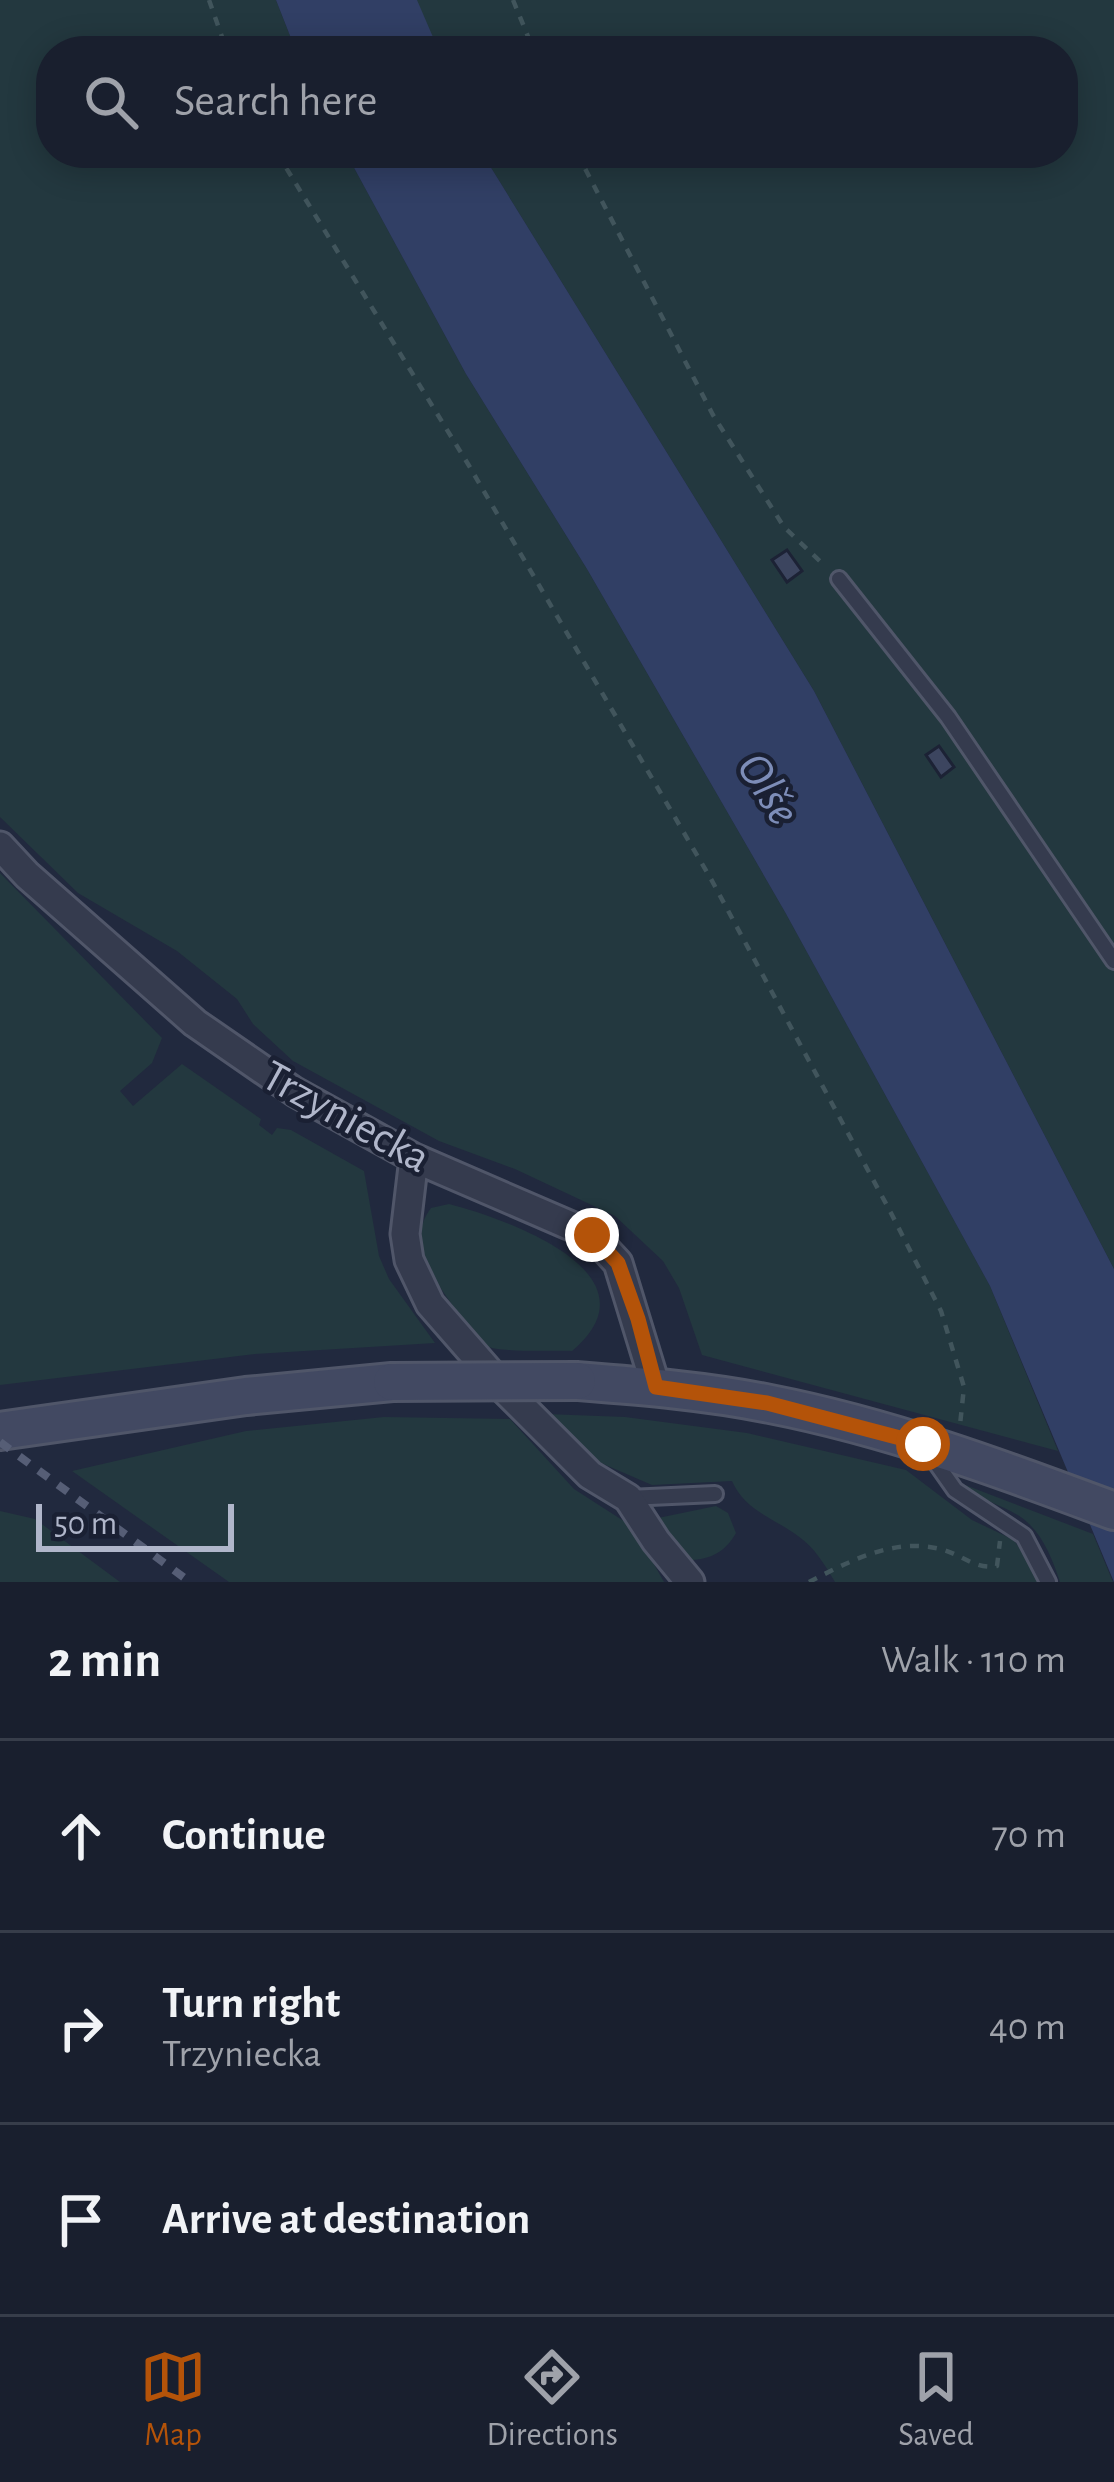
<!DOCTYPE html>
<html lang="en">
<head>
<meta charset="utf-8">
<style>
  :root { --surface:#191f2e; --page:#222736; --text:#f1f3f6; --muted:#9fa2aa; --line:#373d4a; --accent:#b45309 }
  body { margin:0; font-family:"Alegreya Sans",sans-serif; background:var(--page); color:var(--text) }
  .scale { position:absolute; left:36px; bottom:30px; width:198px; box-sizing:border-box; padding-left:12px; border:6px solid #b0b6ca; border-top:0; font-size:33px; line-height:42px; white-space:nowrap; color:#b0b6ca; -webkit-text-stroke:9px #1a2033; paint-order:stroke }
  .stop { position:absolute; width:36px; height:36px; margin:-27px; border:9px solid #b45309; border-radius:50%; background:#fff }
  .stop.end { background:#b45309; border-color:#fff; box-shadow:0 3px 12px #0008 }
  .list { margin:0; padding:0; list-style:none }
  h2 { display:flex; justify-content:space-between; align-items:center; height:156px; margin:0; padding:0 48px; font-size:51px }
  h2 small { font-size:39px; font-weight:400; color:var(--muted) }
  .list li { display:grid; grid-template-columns:78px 1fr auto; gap:36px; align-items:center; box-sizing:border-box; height:192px; padding:0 48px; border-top:3px solid var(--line) }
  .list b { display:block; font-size:45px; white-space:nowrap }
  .list p { margin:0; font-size:39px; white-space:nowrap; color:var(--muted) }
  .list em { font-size:39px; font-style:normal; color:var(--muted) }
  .icon { flex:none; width:66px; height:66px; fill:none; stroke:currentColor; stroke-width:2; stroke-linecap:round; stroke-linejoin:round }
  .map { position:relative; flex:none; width:1114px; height:1582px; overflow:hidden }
  .search { position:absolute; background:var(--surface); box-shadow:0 6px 30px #0003; left:36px; right:36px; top:36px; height:132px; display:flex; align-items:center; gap:30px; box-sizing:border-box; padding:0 42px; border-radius:48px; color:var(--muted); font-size:45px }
  .sheet { height:732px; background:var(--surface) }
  nav { display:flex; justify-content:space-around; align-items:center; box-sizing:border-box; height:168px; border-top:3px solid var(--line); background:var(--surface); font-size:33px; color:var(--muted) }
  nav a { display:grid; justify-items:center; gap:6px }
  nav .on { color:var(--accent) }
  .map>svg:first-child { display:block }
  .green { fill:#23383f }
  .water { fill:#313f65 }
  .building { fill:#3c455f; stroke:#1c2235; stroke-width:3 }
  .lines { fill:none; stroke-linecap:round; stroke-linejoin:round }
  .lane-casing { stroke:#505669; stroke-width:20 }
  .street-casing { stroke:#505669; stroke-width:33 }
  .secondary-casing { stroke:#505669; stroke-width:42 }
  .path { stroke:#41555c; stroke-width:4.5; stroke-dasharray:9 9; stroke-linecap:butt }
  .lane { stroke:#353b4e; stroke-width:14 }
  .street { stroke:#353b4e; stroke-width:27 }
  .secondary { stroke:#424962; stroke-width:36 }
  .rail { stroke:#565e76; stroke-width:8; stroke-dasharray:12 12; stroke-linecap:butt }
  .secondary-bridge-casing { stroke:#505669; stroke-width:42; stroke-linecap:butt }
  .secondary-bridge { stroke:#424962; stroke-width:36 }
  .route { stroke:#b45309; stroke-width:15 }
  .labels { text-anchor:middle; stroke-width:9; stroke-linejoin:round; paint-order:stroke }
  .street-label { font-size:45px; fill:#b0b6ca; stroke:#1a2033 }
  .water-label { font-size:48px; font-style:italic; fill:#7d8db8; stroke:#1a2033 }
</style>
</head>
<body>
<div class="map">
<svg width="1114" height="1582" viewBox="0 0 1114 1582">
  <rect width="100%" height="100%" fill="#21293e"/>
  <path class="green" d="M0,0H276L296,51H51V153H346L466,374L587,569L785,912L990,1286L1058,1451L702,1355L679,1288L663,1261L615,1216L515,1169L439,1141L293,1061L253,1024L237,999L177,951L78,893L0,817Z
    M416,0H1114V1269L814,691L482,153H1063V51H438Z
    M0,873L162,1038L152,1063L120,1091L133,1106L182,1064L261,1119L259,1125L272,1135L277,1128L291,1130L364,1171L379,1256L389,1279L435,1343L255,1354L0,1385Z
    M449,1204C507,1219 663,1274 572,1351C552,1350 502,1353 486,1346C473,1339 464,1321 456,1310C435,1280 404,1244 431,1208Z
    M546,1414L625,1417L747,1433L906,1470L972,1520L1014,1540L1041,1582H835C825,1565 815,1548 798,1536C774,1518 745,1511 732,1481L652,1485L601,1463Z
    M384,1417L510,1419L574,1489L633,1527L664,1582H229L72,1471L246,1431Z
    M960,1483L1093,1534L1113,1582H1060C1053,1561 1044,1537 1027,1522C1011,1507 981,1502 960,1483Z
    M716,1506L728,1513L736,1533C726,1551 711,1560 689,1560L658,1527V1518Z
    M0,1511L35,1519L120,1582H0Z"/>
  <path class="water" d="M276,0H417L439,51H296Z
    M346,153H482L814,691L1114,1269V1582L990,1286L785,912L587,569L466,374Z"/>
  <path class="building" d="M787,550L802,571L787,582L772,560Z
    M939,746L954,767L941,777L926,755Z"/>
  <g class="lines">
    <defs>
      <path id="lane" d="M839,579L948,717L1114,961
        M929,1453L955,1490L1024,1536L1048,1582
        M628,1498L715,1494"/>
      <path id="street" d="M0,846L27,875L195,1023L295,1092L414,1158L592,1235L618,1263L656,1387
        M414,1158L405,1234L409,1260L430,1304L505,1390L590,1475L628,1498L656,1541L690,1582"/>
      <path id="secondary" d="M577,1381C641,1386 706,1391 770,1404C888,1427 1002,1469 1114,1511
        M0,1431L246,1396L392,1382"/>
    </defs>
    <use href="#lane" class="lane-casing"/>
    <use href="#street" class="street-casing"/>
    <use href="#secondary" class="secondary-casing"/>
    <path class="path" d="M209,0L227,51
      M513,0L534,51
      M277,153L468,464L711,879L891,1213L941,1311L964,1387L960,1425
      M577,153L713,415L784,527L826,567
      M809,1582C850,1561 896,1536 944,1550C963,1556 977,1570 997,1566L1000,1541"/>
    <use href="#lane" class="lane"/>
    <use href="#street" class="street"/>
    <use href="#secondary" class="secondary"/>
    <path class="rail" d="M0,1442L190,1582"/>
    <defs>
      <path id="secondary-bridge" d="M392,1382L577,1381"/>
    </defs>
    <use href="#secondary-bridge" class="secondary-bridge-casing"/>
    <use href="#secondary-bridge" class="secondary-bridge"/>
  </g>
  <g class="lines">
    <path class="route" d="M592,1235L618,1263L638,1319L656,1387L767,1403L923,1444"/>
  </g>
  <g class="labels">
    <g class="street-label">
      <text transform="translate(347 1115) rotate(29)" y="16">Trzyniecka</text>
    </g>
    <g class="water-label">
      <text transform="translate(770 788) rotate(58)" y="17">Olše</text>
    </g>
  </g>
</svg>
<div class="scale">50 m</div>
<div class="stop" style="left:923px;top:1444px"></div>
<div class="stop end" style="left:592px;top:1235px"></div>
<div class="search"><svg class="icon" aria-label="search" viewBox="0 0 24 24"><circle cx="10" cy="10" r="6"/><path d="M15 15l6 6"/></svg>Search here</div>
</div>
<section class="sheet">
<h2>2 min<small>Walk · 110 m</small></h2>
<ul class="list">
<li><svg class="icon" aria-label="ahead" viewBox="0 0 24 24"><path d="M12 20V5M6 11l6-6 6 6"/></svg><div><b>Continue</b></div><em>70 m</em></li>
<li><svg class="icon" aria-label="right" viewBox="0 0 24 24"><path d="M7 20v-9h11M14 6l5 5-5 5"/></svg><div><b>Turn right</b><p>Trzyniecka</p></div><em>40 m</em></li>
<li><svg class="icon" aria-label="arrive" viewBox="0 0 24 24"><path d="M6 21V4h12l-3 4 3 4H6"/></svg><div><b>Arrive at destination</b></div></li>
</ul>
</section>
<nav>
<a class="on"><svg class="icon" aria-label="map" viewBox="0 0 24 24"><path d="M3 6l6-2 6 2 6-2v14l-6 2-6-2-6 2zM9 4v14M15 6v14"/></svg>Map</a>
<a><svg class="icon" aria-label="directions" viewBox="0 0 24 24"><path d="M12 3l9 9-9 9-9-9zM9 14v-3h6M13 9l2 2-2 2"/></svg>Directions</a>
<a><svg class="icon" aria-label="saved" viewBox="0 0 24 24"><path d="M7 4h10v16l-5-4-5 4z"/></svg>Saved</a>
</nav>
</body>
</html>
